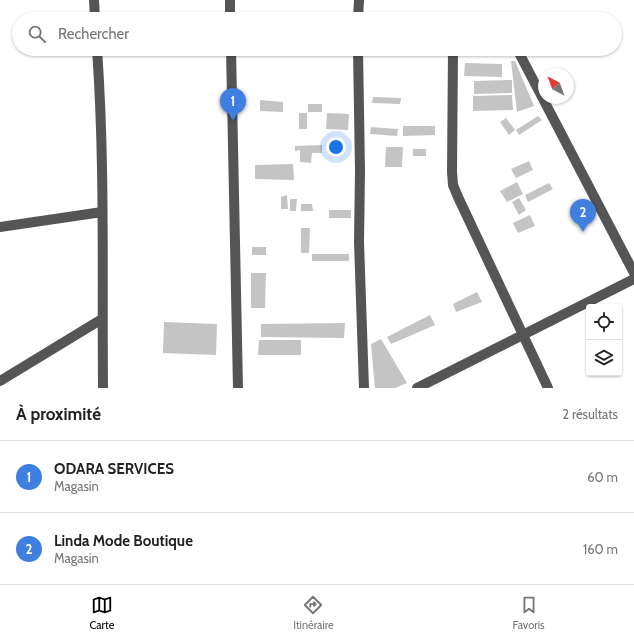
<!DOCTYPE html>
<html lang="fr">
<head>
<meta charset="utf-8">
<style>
  :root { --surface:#fff; --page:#f2f2f2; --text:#222; --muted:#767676; --line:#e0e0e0; --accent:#000 }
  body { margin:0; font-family:Cabin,sans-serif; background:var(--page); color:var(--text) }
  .controls { position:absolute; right:12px; bottom:12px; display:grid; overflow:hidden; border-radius:4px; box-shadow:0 1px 3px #0004 }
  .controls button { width:36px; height:36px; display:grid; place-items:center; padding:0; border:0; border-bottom:1px solid var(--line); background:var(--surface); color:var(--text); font:20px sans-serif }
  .compass { position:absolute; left:538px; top:68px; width:36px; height:36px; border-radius:50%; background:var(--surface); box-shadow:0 1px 3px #0004; rotate:319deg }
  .you { position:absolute; left:336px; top:147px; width:14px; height:14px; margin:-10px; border:3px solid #fff; border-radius:50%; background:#1a73e8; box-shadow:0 0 0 6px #1a73e833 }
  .badge { display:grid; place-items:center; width:26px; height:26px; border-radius:50%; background:var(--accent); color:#fff; font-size:13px; font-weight:700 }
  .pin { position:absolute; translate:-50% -33px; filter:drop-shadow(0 1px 2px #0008) }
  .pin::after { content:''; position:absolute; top:21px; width:14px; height:12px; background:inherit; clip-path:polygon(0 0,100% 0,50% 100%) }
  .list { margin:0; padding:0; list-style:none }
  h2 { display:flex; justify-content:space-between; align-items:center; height:52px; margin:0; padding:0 16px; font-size:17px }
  h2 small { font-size:13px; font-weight:400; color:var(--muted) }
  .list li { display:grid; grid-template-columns:26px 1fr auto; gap:12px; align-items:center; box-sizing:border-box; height:72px; padding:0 16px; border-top:1px solid var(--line) }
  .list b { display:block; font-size:15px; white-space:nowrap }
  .list p { margin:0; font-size:13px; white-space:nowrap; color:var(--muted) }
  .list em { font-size:13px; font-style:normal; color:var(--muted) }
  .icon { flex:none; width:22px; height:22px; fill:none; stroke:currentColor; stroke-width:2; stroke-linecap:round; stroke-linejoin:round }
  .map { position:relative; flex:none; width:634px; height:388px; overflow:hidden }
  .search { position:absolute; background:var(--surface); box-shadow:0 1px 3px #0004; left:12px; right:12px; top:12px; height:44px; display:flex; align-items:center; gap:10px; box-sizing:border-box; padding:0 14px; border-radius:22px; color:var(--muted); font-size:15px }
  .sheet { height:196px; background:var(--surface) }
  nav { display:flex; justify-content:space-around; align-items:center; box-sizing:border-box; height:56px; border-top:1px solid var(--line); background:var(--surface); font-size:11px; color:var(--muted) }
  nav a { display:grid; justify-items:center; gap:2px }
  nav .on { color:var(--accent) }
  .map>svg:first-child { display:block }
  .building { fill:#c4c4c4 }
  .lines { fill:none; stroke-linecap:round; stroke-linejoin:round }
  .minor { stroke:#555; stroke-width:10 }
</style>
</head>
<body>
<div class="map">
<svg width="634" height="388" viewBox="0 0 634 388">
  <rect width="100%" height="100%" fill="#fff"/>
  <path class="building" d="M511,61H515L534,106L517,112Z
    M465,63L502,64V77L464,76Z
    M512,80V93L474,94V81Z
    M512,95L513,110L473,111V96Z
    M373,97L401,98L400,104L372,103Z
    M260,100L283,102V112L260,111Z
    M308,104H322V112H308Z
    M299,113H307V129H299Z
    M327,113L349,114L348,130L326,129Z
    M538,116L542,120L519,135L516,130Z
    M506,118L515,130L509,135L500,122Z
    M403,126H435V135L403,136Z
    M371,127L398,129L397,136L370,134Z
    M322,145V153H312L311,163L300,162V150L295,151V146Z
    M386,147H403L402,167H385Z
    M413,149H426V156H413Z
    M529,161L533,170L516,178L511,169Z
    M293,164L294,180L255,179V165Z
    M517,182L523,194L507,202L500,191Z
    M549,183L553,189L528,202L525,195Z
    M287,195L288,209H281V197Z
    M519,198L526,210L519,215L512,202Z
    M290,199H297L296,211H290Z
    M301,204H312L313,211H301Z
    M329,210H351V218H329Z
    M530,215L535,226L518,233L513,223Z
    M301,228H310L309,253H301Z
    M252,247H266V255H252Z
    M312,254H349V261H312Z
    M251,273H266L265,308H251Z
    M477,292L482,302L456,312L453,304Z
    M430,315L435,325L391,344L387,337Z
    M164,322L217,324L216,355L163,353Z
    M345,323L344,338L261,337V324Z
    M381,339L407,383L395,388H375L371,344Z
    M259,340H301V355H258Z"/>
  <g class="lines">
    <path class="minor" d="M94,0L95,19
      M230,0V19
      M358,19L359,0
      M97,49C105,162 102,275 103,388
      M231,49L238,388
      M358,49L360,171L359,242L364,388
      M517,49L634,273
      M453,51L452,172L453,185L458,197L548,388
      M0,227L102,212
      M0,381L102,319
      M417,388L634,279"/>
  </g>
</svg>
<div class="controls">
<button><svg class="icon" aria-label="locate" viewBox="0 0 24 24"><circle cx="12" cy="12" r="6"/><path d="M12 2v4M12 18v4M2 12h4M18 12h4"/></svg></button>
<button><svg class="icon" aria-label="layers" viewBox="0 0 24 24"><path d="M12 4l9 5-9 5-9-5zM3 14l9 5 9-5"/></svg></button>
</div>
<svg class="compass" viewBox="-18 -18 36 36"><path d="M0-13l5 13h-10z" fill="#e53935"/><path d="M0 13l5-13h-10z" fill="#767676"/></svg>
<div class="you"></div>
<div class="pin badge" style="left:233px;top:121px;background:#3f7fe0">1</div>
<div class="pin badge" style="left:583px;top:232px;background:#3f7fe0">2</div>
<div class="search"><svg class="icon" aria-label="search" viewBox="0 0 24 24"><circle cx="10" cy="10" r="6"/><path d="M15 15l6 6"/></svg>Rechercher</div>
</div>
<section class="sheet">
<h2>À proximité<small>2 résultats</small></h2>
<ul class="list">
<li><span class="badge" style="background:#3f7fe0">1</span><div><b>ODARA SERVICES</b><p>Magasin</p></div><em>60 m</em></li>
<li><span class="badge" style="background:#3f7fe0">2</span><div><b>Linda Mode Boutique</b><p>Magasin</p></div><em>160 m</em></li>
</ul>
</section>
<nav>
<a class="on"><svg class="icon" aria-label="map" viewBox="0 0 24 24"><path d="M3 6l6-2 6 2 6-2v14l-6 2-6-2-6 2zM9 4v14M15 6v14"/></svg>Carte</a>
<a><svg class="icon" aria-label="directions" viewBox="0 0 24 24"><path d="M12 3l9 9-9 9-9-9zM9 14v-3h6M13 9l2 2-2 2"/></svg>Itinéraire</a>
<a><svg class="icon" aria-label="saved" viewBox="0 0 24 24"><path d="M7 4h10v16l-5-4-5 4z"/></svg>Favoris</a>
</nav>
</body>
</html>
